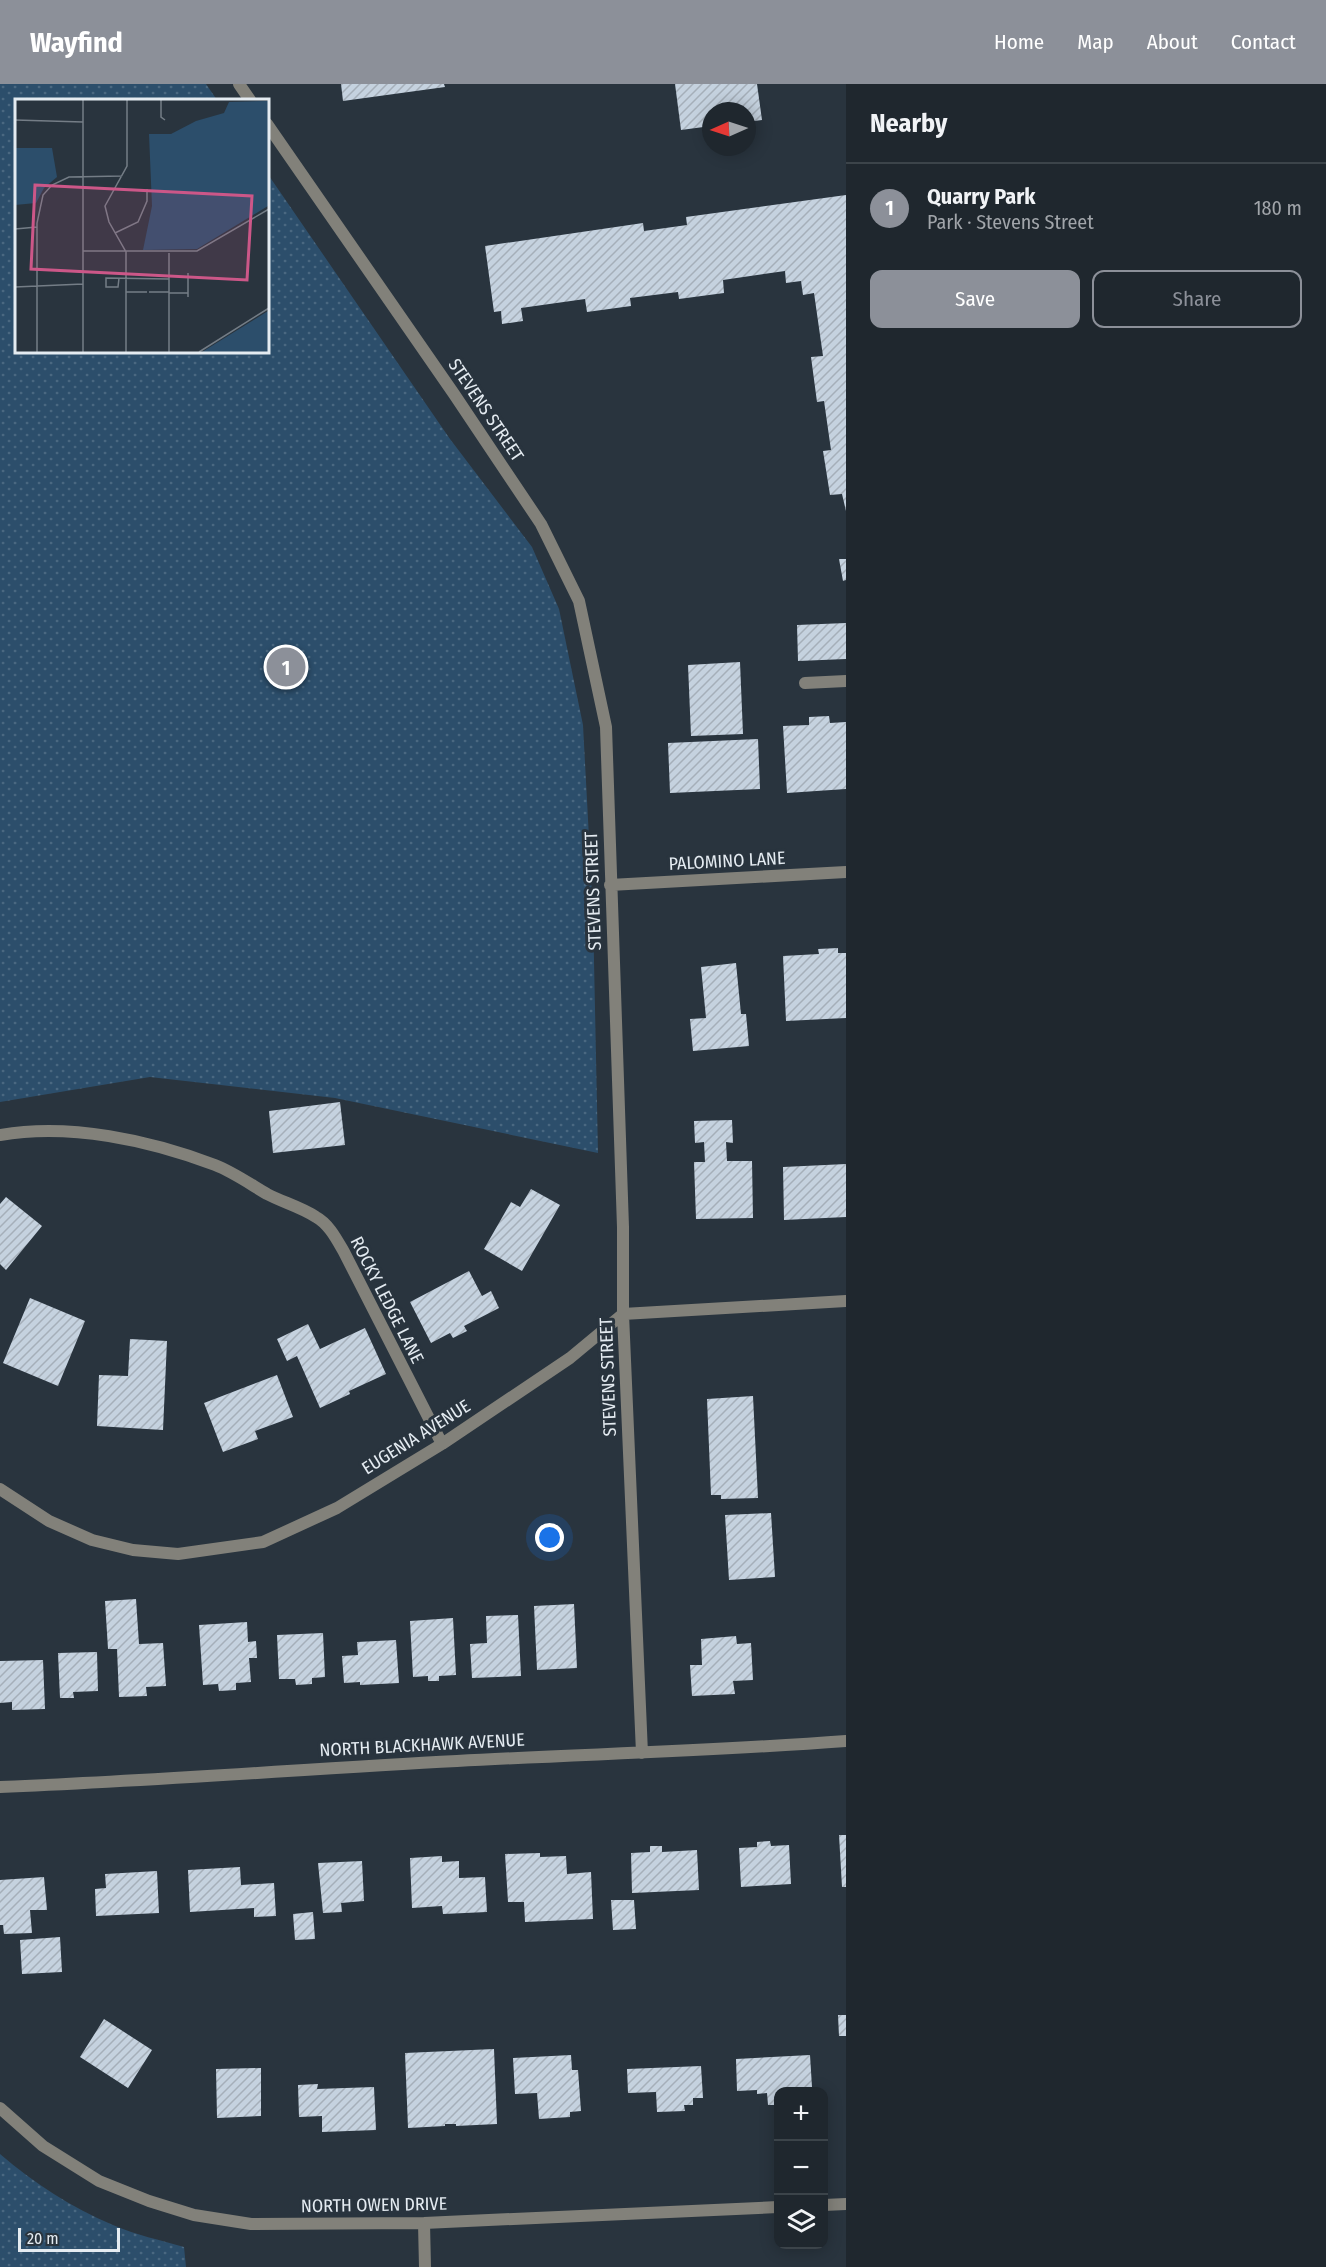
<!DOCTYPE html>
<html lang="en">
<head>
<meta charset="utf-8">
<style>
  :root { --surface:#1f272e; --page:#2c333a; --text:#f1f3f6; --muted:#a1a5aa; --line:#3c444a; --accent:#8c9099 }
  body { margin:0; font-family:"Fira Sans Condensed",sans-serif; background:var(--page); color:var(--text) }
  .controls { position:absolute; right:18px; bottom:18px; display:grid; overflow:hidden; border-radius:12px; box-shadow:0 3px 15px #0003 }
  .controls button { width:54px; height:54px; display:grid; place-items:center; padding:0; border:0; border-bottom:2px solid var(--line); background:var(--surface); color:var(--text); font:30px sans-serif }
  .compass { position:absolute; left:702px; top:18px; width:54px; height:54px; border-radius:50%; background:var(--surface); box-shadow:0 3px 15px #0003; rotate:267deg }
  .scale { position:absolute; left:18px; bottom:15px; width:102px; box-sizing:border-box; padding-left:6px; border:3px solid #e4ebf1; border-top:0; font-size:16px; line-height:21px; white-space:nowrap; color:#e4ebf1; -webkit-text-stroke:4px #29343e; paint-order:stroke }
  .you { position:absolute; left:550px; top:1454px; width:21px; height:21px; margin:-15px; border:4px solid #fff; border-radius:50%; background:#1a73e8; box-shadow:0 0 0 9px #1a73e833 }
  .badge { display:grid; place-items:center; width:39px; height:39px; border-radius:50%; background:var(--accent); color:#fff; font-size:20px; font-weight:700 }
  .pin { position:absolute; translate:-50% -50%; border:3px solid #fff; box-shadow:0 2px 6px #0006 }
  .list { margin:0; padding:0; list-style:none }
  h2 { display:flex; justify-content:space-between; align-items:center; height:78px; margin:0; padding:0 24px; font-size:26px }
  h2 small { font-size:20px; font-weight:400; color:var(--muted) }
  .list li { display:grid; grid-template-columns:39px 1fr auto; gap:18px; align-items:center; box-sizing:border-box; height:90px; padding:0 24px; border-top:2px solid var(--line) }
  .list b { display:block; font-size:22px; white-space:nowrap }
  .list p { margin:0; font-size:20px; white-space:nowrap; color:var(--muted) }
  .list em { font-size:20px; font-style:normal; color:var(--muted) }
  .actions { display:flex; gap:12px; padding:18px 24px }
  .actions a { flex:1; padding:14px 0; border:2px solid var(--accent); border-radius:12px; text-align:center; font-size:21px; color:var(--accent) }
  .actions .main { background:var(--accent); color:#fff }
  .icon { flex:none; width:33px; height:33px; fill:none; stroke:currentColor; stroke-width:2; stroke-linecap:round; stroke-linejoin:round }
  .map { position:relative; flex:none; width:846px; height:2183px; overflow:hidden }
  header { display:flex; align-items:center; gap:36px; box-sizing:border-box; height:84px; padding:0 30px; background:var(--accent); color:#fff }
  header strong { font-size:28px }
  nav { display:flex; gap:33px; margin-inline-start:auto; font-size:21px }
  main { display:flex }
  aside { flex:1; background:var(--surface) }
  .map>svg:first-child { display:block }
  .grass { fill:url(#grass-dots) }
  .building { fill:url(#building-hatch) }
  .lines { fill:none; stroke-linecap:round; stroke-linejoin:round }
  .lane { stroke:#82817a; stroke-width:12 }
  .street { stroke:#82817a; stroke-width:12 }
  .labels { text-anchor:middle; stroke-width:6; stroke-linejoin:round; paint-order:stroke }
  .street-label { font-size:18px; fill:#e4ebf1; stroke:#29343e }
  .inset-road { fill:none; stroke:#747d86; stroke-width:1.5 }
  .view { fill:#cc5788; fill-opacity:0.15; stroke:#cc5788; stroke-width:3 }
  .inset-edge { fill:none; stroke:#e4ebf1; stroke-width:3 }
</style>
</head>
<body>
<header>
<strong>Wayfind</strong>
<nav><a>Home</a><a>Map</a><a>About</a><a>Contact</a></nav>
</header>
<main>
<div class="map">
<svg width="846" height="2183" viewBox="0 0 846 2183">
  <defs>
    <pattern id="grass-dots" width="8" height="8" patternUnits="userSpaceOnUse" patternTransform="scale(1.5)"><rect width="8" height="8" fill="#2c4e6b"/><path d="M2 2h.1M6 6h.1" fill="none" stroke="#4a6881" stroke-width="1.8" stroke-linecap="round"/></pattern>
    <pattern id="building-hatch" width="6" height="6" patternUnits="userSpaceOnUse" patternTransform="scale(1.5)"><rect width="6" height="6" fill="#c5d2df"/><path d="M-1 1l2-2M0 6l6-6M5 7l2-2" fill="none" stroke="#a5afb9"/></pattern>
  </defs>
  <rect width="100%" height="100%" fill="#29343e"/>
  <path class="grass" d="M0,0H206L217,16H16V267H267V89L450,355L532,463L559,525L583,641L593,829L598,1069L335,1014L150,993L0,1018Z
    M0,2070C34,2099 72,2124 113,2141C136,2151 160,2156 184,2163L186,2183H0Z"/>
  <path class="building" d="M341,0H444L445,3L343,17Z
    M675,0H757L762,36L747,38V27H711V42L681,46Z
    M846,111V427L842,410L830,411L823,367L831,366L824,317L817,318L811,273L823,272L814,209L803,211L801,197L786,199L785,187L723,196L724,209L679,215L678,208L630,214L631,222L587,228L585,215L521,224L523,237L502,240L501,227L494,228L485,162L643,139L644,147L687,141L686,133Z
    M839,475H846V496L843,497Z
    M846,539V575L798,577L797,541Z
    M740,578L743,650L691,652L688,581Z
    M829,632L830,639L846,638V705L787,709L783,642L809,641V633Z
    M758,655L760,705L670,709L668,659Z
    M838,864V869H846V934L786,937L783,872L819,870L818,865Z
    M736,879L741,930H746L749,962L693,967L690,935L706,934L701,883Z
    M340,1018L345,1061L273,1069L269,1027Z
    M732,1036L733,1059L726,1058L727,1077H752L753,1134L696,1135L694,1078H705L704,1058L695,1059L694,1037Z
    M846,1080V1133L784,1136L783,1083Z
    M531,1105L560,1121L522,1187L484,1165L511,1118L520,1123Z
    M6,1113L42,1142L6,1186L0,1180V1120Z
    M469,1187L482,1212L491,1207L499,1224L464,1242L467,1247L453,1254L450,1249L431,1259L410,1218Z
    M30,1214L85,1237L58,1302L3,1279Z
    M308,1240L320,1265L365,1244L386,1290L349,1307L350,1310L320,1324L297,1272L287,1277L277,1255Z
    M130,1255L167,1257L163,1346L97,1342L99,1291L128,1292Z
    M277,1291L293,1333L255,1347L258,1355L223,1368L204,1319Z
    M753,1312L758,1414L721,1415V1411H711L707,1315Z
    M771,1429L775,1493L729,1496L725,1431Z
    M136,1515L139,1560L163,1559L166,1602L146,1603L147,1612L119,1613L117,1565H108L105,1517Z
    M574,1520L577,1584L537,1586L534,1522Z
    M518,1531L521,1592L472,1594L470,1560L487,1559L486,1532Z
    M453,1534L456,1591L439,1592V1597H428V1592L413,1593L410,1537Z
    M247,1538L248,1558L256,1557L257,1574H249L251,1598L236,1599V1606L219,1607L218,1600L203,1601L199,1541Z
    M323,1549L325,1593L312,1594V1600L296,1601L295,1595H279L277,1551Z
    M736,1552L737,1560L751,1559L753,1596L733,1597L735,1610L692,1612L690,1581H702L701,1555Z
    M396,1556L399,1599L360,1601V1598L344,1599L342,1572L358,1571L357,1558Z
    M97,1568L98,1607L73,1608L74,1614H60L58,1569Z
    M43,1576L45,1625L12,1626V1618L0,1619V1577Z
    M839,1751H846V1803H842Z
    M770,1757L771,1762L789,1761L791,1800L741,1803L739,1764L757,1763V1758Z
    M650,1762H662V1768L697,1766L699,1806L632,1809L631,1769L650,1768Z
    M540,1769V1773L566,1772L567,1790L591,1788L593,1835L525,1838L524,1818H508L505,1770Z
    M442,1772V1778L459,1777V1794L485,1793L487,1828L443,1830L442,1822L412,1824L410,1774Z
    M362,1777L364,1817L341,1819L342,1828L323,1829L318,1779Z
    M240,1783L241,1801L274,1799L276,1832L254,1833V1824L190,1828L188,1786Z
    M157,1787L159,1829L96,1832L95,1805L106,1804L105,1790Z
    M44,1793L47,1826H30L32,1849L4,1850L3,1841H0V1796Z
    M611,1816H634L636,1845L613,1846Z
    M313,1828L315,1855L295,1856L293,1830Z
    M60,1853L62,1888L22,1890L20,1856Z
    M838,1931H846V1952H839Z
    M104,1935L152,1966L128,2004L80,1973Z
    M494,1965L497,2040L456,2042V2040H445V2042L408,2044L405,1969Z
    M571,1971L572,1986H578L581,2027L570,2028V2033L539,2035L537,2009L515,2010L513,1974Z
    M810,1971L812,2003L789,2004L790,2008H778V2021H768L767,2009L757,2010V2006L737,2007L736,1975Z
    M701,1982L703,2014H693V2021H684L685,2027L657,2028L656,2008L628,2009L627,1985Z
    M261,1984V2032L217,2034L216,1985Z
    M318,2000L317,2005L374,2003L376,2046L322,2048V2032L299,2033L298,2001Z"/>
  <g class="lines">
    <path class="lane" d="M805,599L846,597"/>
    <path class="street" d="M239,0L250,16
      M267,40L454,310L541,440L579,517L606,643L623,1143V1230L642,1669
      M610,801L846,788
      M0,1051C70,1039 149,1056 215,1081C233,1088 250,1100 267,1110C282,1118 301,1123 316,1133C329,1140 337,1156 344,1168L442,1360
      M0,1405L49,1437L92,1456L133,1466L178,1470L263,1458L337,1424L442,1360L570,1274L623,1230L846,1217
      M0,1703C152,1697 305,1685 457,1677C587,1670 716,1667 846,1657
      M0,2024L43,2062L99,2097L149,2117L194,2131L251,2140L424,2139L778,2123
      M824,2121L846,2120
      M424,2139L425,2183"/>
  </g>
  <g class="labels">
    <g class="street-label">
      <text transform="translate(486 326) rotate(56)" y="6">STEVENS STREET</text>
      <text transform="translate(727 777) rotate(-3)" y="6">PALOMINO LANE</text>
      <text transform="translate(593 807) rotate(-92)" y="6">STEVENS STREET</text>
      <text transform="translate(387 1216) rotate(63)" y="6">ROCKY LEDGE LANE</text>
      <text transform="translate(608 1293) rotate(-92)" y="6">STEVENS STREET</text>
      <text transform="translate(416 1353) rotate(-32)" y="6">EUGENIA AVENUE</text>
      <text transform="translate(422 1661) rotate(-3)" y="6">NORTH BLACKHAWK AVENUE</text>
      <text transform="translate(374 2121) rotate(-1)" y="6">NORTH OWEN DRIVE</text>
    </g>
  </g>
  <g transform="translate(15 15)">
    <rect width="254" height="254" fill="#29343e"/>
    <path d="M253,2V107L182,150L128,151L137,107L134,35H156L181,22L209,14L214,3ZM0,49H37L42,78L29,89L21,104L0,106Z" fill="#2c4e6b"/>
    <path d="M253,212V253H187Z" fill="#2c4e6b"/>
    <path class="inset-road" d="M68,0V253M124,0H161M146,1V18L150,21M0,21L68,23M0,130L22,128M100,134L123,123L132,102V90M68,152H182L254,110M104,179L103,188H91V179L154,180M0,188L68,185M111,193H132M134,193H154M154,194H173M173,198V174M22,253V124L28,96L37,86L54,78L107,77M111,253V153L94,123L90,107L112,67V0M154,253V154M184,253L254,209"/>
    <path class="view" d="M20,86L237,97L232,181L16,170Z"/>
    <rect width="254" height="254" class="inset-edge"/>
  </g>
</svg>
<div class="controls">
<button>+</button>
<button>−</button>
<button><svg class="icon" aria-label="layers" viewBox="0 0 24 24"><path d="M12 4l9 5-9 5-9-5zM3 14l9 5 9-5"/></svg></button>
</div>
<svg class="compass" viewBox="-18 -18 36 36"><path d="M0-13l5 13h-10z" fill="#e53935"/><path d="M0 13l5-13h-10z" fill="#a1a5aa"/></svg>
<div class="scale">20 m</div>
<div class="you"></div>
<div class="pin badge" style="left:286px;top:583px">1</div>
</div>
<aside>
<h2>Nearby<small></small></h2>
<ul class="list">
<li><span class="badge">1</span><div><b>Quarry Park</b><p>Park · Stevens Street</p></div><em>180 m</em></li>
</ul>
<div class="actions"><a class="main">Save</a><a>Share</a></div>
</aside>
</main>
</body>
</html>
